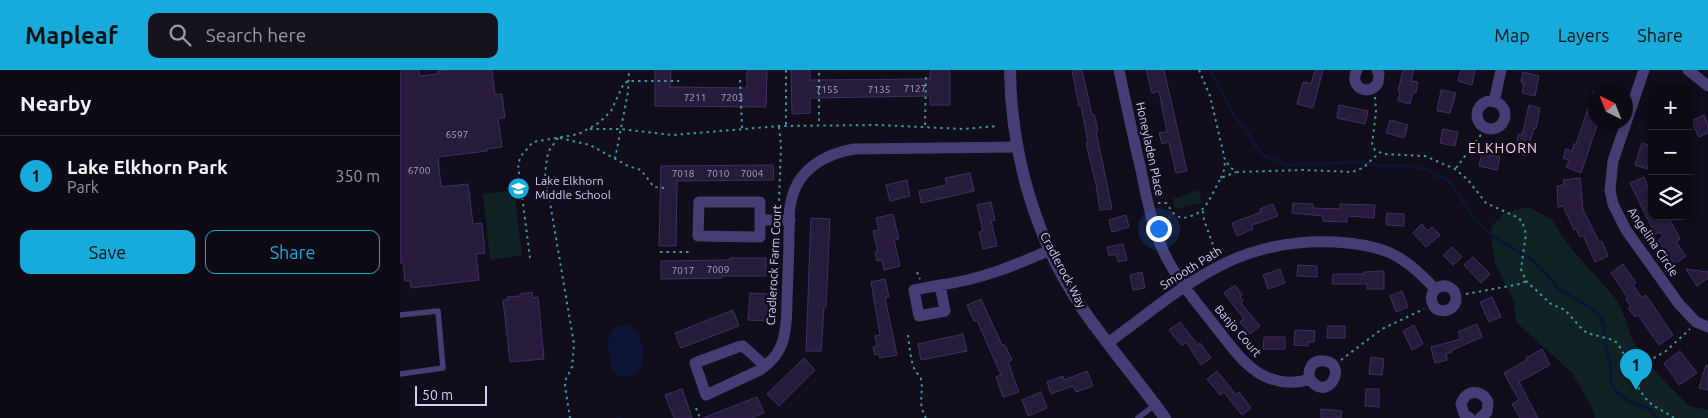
<!DOCTYPE html>
<html lang="en">
<head>
<meta charset="utf-8">
<style>
  :root { --surface:#0d0a14; --page:#16131d; --text:#f1f3f6; --muted:#9a9aa0; --line:#2d2b34; --accent:#17abdc }
  body { margin:0; font-family:Ubuntu,sans-serif; background:var(--page); color:var(--text) }
  .controls { position:absolute; right:15px; top:15px; display:grid; overflow:hidden; border-radius:10px; box-shadow:0 2px 8px #0003 }
  .controls button { width:45px; height:45px; display:grid; place-items:center; padding:0; border:0; border-bottom:1px solid var(--line); background:var(--surface); color:var(--text); font:25px sans-serif }
  .compass { position:absolute; left:1188px; top:15px; width:45px; height:45px; border-radius:50%; background:var(--surface); box-shadow:0 2px 8px #0003; rotate:317deg }
  .scale { position:absolute; left:15px; bottom:12px; width:72px; box-sizing:border-box; padding-left:5px; border:2px solid #d8ccfa; border-top:0; font-size:14px; line-height:18px; white-space:nowrap; color:#d8ccfa; -webkit-text-stroke:4px #110d1b; paint-order:stroke }
  .you { position:absolute; left:758px; top:158px; width:18px; height:18px; margin:-12px; border:4px solid #fff; border-radius:50%; background:#1a73e8; box-shadow:0 0 0 8px #1a73e833 }
  .badge { display:grid; place-items:center; width:32px; height:32px; border-radius:50%; background:var(--accent); color:#111; font-size:16px; font-weight:700 }
  .pin { position:absolute; translate:-50% -41px; filter:drop-shadow(0 1px 2px #0008) }
  .pin::after { content:''; position:absolute; top:26px; width:18px; height:15px; background:inherit; clip-path:polygon(0 0,100% 0,50% 100%) }
  .list { margin:0; padding:0; list-style:none }
  h2 { display:flex; justify-content:space-between; align-items:center; height:65px; margin:0; padding:0 20px; font-size:21px }
  h2 small { font-size:16px; font-weight:400; color:var(--muted) }
  .list li { display:grid; grid-template-columns:32px 1fr auto; gap:15px; align-items:center; box-sizing:border-box; height:80px; padding:0 20px; border-top:1px solid var(--line) }
  .list b { display:block; font-size:19px; white-space:nowrap }
  .list p { margin:0; font-size:16px; white-space:nowrap; color:var(--muted) }
  .list em { font-size:16px; font-style:normal; color:var(--muted) }
  .actions { display:flex; gap:10px; padding:15px 20px }
  .actions a { flex:1; padding:11px 0; border:1px solid var(--accent); border-radius:10px; text-align:center; font-size:18px; color:var(--accent) }
  .actions .main { background:var(--accent); color:#111 }
  .icon { flex:none; width:28px; height:28px; fill:none; stroke:currentColor; stroke-width:2; stroke-linecap:round; stroke-linejoin:round }
  .map { position:relative; flex:none; width:1308px; height:348px; overflow:hidden }
  header { display:flex; align-items:center; gap:30px; box-sizing:border-box; height:70px; padding:0 25px; background:var(--accent); color:#111 }
  header strong { font-size:24px }
  nav { display:flex; gap:28px; margin-inline-start:auto; font-size:18px }
  .search { width:350px; height:45px; background:var(--page); display:flex; align-items:center; gap:12px; box-sizing:border-box; padding:0 18px; border-radius:10px; color:var(--muted); font-size:19px }
  main { display:flex }
  aside { flex:1; background:var(--surface) }
  .map>svg:first-child { display:block }
  .green { fill:#112224 }
  .water { fill:#0d1534 }
  .lines { fill:none; stroke-linecap:round; stroke-linejoin:round }
  .stream { stroke:#0d1534; stroke-width:3 }
  .building { fill:#261b3a; stroke:#412f64 }
  .path { stroke:#3899a2; stroke-width:2; stroke-dasharray:2.5 4; stroke-linecap:butt }
  .service { stroke:#473d75; stroke-width:5.5 }
  .minor { stroke:#473d75; stroke-width:11 }
  .tertiary { stroke:#473d75; stroke-width:12 }
  .labels { text-anchor:middle; stroke-width:5; stroke-linejoin:round; paint-order:stroke }
  .number-label { font-size:10px; fill:#aca0ca }
  .street-label { font-size:12px; fill:#d8ccfa; stroke:#110d1b }
  .poi-label { font-size:12px; fill:#d8ccfa; stroke:#110d1b; text-anchor:start }
  .neighbourhood-label { font-size:14px; letter-spacing:1px; fill:#facee4; stroke:#110d1b }
</style>
</head>
<body>
<header>
<strong>Mapleaf</strong>
<div class="search"><svg class="icon" aria-label="search" viewBox="0 0 24 24"><circle cx="10" cy="10" r="6"/><path d="M15 15l6 6"/></svg>Search here</div>
<nav><a>Map</a><a>Layers</a><a>Share</a></nav>
</header>
<main>
<aside>
<h2>Nearby<small></small></h2>
<ul class="list">
<li><span class="badge">1</span><div><b>Lake Elkhorn Park</b><p>Park</p></div><em>350 m</em></li>
</ul>
<div class="actions"><a class="main">Save</a><a>Share</a></div>
</aside>
<div class="map">
<svg width="1308" height="348" viewBox="0 0 1308 348">
  <rect width="100%" height="100%" fill="#110d1b"/>
  <path class="green" d="M114,120L122,185L90,190L83,124Z
    M799,120L802,133L775,139L773,129Z
    M1129,137L1151,149L1170,177L1217,230L1226,250L1232,270L1256,302L1289,336L1308,340V348H1195L1193,340L1172,303L1116,252L1114,231L1095,193L1092,175L1091,157L1104,143Z"/>
  <path class="water" d="M228,254C247,263 253,310 221,307C208,305 204,267 213,259C217,256 223,255 228,254Z"/>
  <g class="lines">
    <path class="stream" d="M810,0L833,44L848,63L853,73L863,85L887,95L960,92L982,96H1009L1029,100L1036,106L1045,108L1053,116L1069,141L1088,163L1132,190L1144,201L1159,219L1191,238L1201,247L1204,256L1205,274L1211,296V312L1215,320L1228,331L1249,339L1257,348
      M218,346L220,348"/>
  </g>
  <path class="building" d="M0,0H19L20,6L38,4V1L47,0H92L95,25L102,24L105,48H98L102,77L87,79V81L38,87L41,117L68,114L73,154L82,153L85,183L76,184L79,210L11,218L10,211H5L3,193H0Z
    M255,0H271L270,17L347,18V0H367L366,37L255,36Z
    M391,0H410V10L530,9V0H550V35H530V26L410,28V43L392,44Z
    M672,0H682L692,45L694,44L698,60L696,61L712,139L700,140L696,114L686,73L688,72L681,36H679Z
    M746,0H764L787,101L776,103L769,72L762,74L759,63L767,62L759,21L752,23Z
    M915,0H923L913,38L897,34L903,12L911,14Z
    M1003,0H1014L1011,11L1018,12L1016,23L1013,22L1010,34L998,31L1000,21H998Z
    M1061,0H1075L1072,15L1058,11Z
    M1123,2L1139,6L1135,26L1122,23L1124,13L1121,12Z
    M1041,20L1056,23L1050,43L1037,41Z
    M1194,21L1196,52H1198L1181,103L1166,97L1169,90L1163,88L1166,79L1172,81L1174,74H1176Z
    M939,35L968,41L965,54L937,48Z
    M1129,35L1140,38L1136,59L1134,58L1126,86L1113,82L1119,64L1122,65Z
    M1304,45L1308,55V63L1299,67L1291,51Z
    M990,50L1008,55L1004,68L986,63Z
    M1043,59L1058,62L1055,76L1040,73Z
    M1242,73L1252,76V86L1247,99L1235,95Z
    M1082,83L1100,87L1097,100L1079,96Z
    M373,95L374,110L277,111L276,176H259L261,96Z
    M570,103L574,121L521,133L519,121L547,115L545,108Z
    M1244,107L1252,126V146H1268L1280,169L1276,172L1286,186L1275,194L1258,170L1263,167L1260,162L1255,164L1230,113Z
    M1180,108L1183,140L1199,172L1202,171L1208,186L1195,192L1183,165L1180,167L1176,159L1174,160L1163,136L1158,137L1157,116L1164,115L1163,110Z
    M507,110L510,126L490,131L486,115Z
    M591,132L595,150L591,151L597,176L583,179L579,162L583,161L577,135Z
    M893,133L913,134V138L940,139V134L975,135L974,148L947,146V152L923,151V146L892,143Z
    M873,134L878,146L852,155L853,159L837,166L832,153L861,142L860,139Z
    M987,143L1004,144V156L986,155Z
    M493,144L499,169L494,170L500,196L484,200L482,190L477,191L475,182H478L473,161L479,160L476,148Z
    M726,145L729,157L712,162L709,150Z
    M411,148L430,149L426,237H424L421,281H406Z
    M1022,154L1028,161L1032,157L1040,165L1026,177L1013,163Z
    M723,174L727,190L718,192L716,184L709,186L707,177Z
    M1052,177L1062,187L1053,195L1043,185Z
    M1073,187L1090,204L1081,213L1064,195Z
    M330,188H366V206H322V208L261,209V191L330,190Z
    M1223,194L1236,213L1233,215L1242,228L1246,225L1273,265L1259,275L1238,245L1235,247L1228,238L1231,237L1226,229L1228,228L1211,203Z
    M898,195L917,196V207L897,206Z
    M880,199L885,213L868,219L863,205Z
    M1286,199L1308,202V208L1297,216Z
    M984,201V219H967V214H932L933,204H964V202Z
    M742,202L745,218L733,220L730,205Z
    M485,209L489,227L485,228L497,285L480,288L479,284L475,285L473,277L477,276L475,266L480,265L471,212Z
    M835,215L842,225L840,227L843,231L841,233L860,256L850,264L840,252L844,249L824,223Z
    M1002,221L1008,237L996,242L990,226Z
    M132,222L133,228L138,227L144,289L110,292L103,230H108L107,227L120,226V224Z
    M350,223L369,224L367,251L348,250Z
    M1092,227L1101,247L1089,252L1080,232Z
    M581,229L602,275H605L612,290L608,292L619,322L603,327L596,307L601,305L577,250L574,251L567,235Z
    M333,240L339,256L281,278L275,263Z
    M780,252L798,275L800,273L811,288L801,295L786,272L782,276L769,260Z
    M1077,254L1082,267L1052,280V282L1046,284L1047,290L1035,293L1031,277L1061,269L1058,262Z
    M1014,255L1023,274L1012,280L1003,261Z
    M928,256H945V268H927Z
    M895,260L915,261L914,272H908V276L894,275Z
    M563,264L567,281L521,290L518,274Z
    M864,267H885V279H863Z
    M1142,279L1150,295L1119,312L1138,348H1120L1112,334L1119,330L1104,303L1127,290L1126,288Z
    M1280,281L1297,303L1279,315L1264,293Z
    M971,287L984,289L982,305L969,304Z
    M404,288L415,300L379,336L367,324Z
    M1306,295H1308V320L1299,318Z
    M687,301L693,316L676,322L673,316L651,324L647,312L663,306L664,310Z
    M817,301L836,325L839,322L851,338L842,345L824,322L820,325L807,309Z
    M282,319L287,333L292,348H274L265,325Z
    M966,319H979V337L965,336Z
    M641,322L647,338L628,346L622,330Z
    M357,327L364,343L351,348H303Z
    M921,339L942,341L941,348H921Z"/>
  <g class="lines">
    <path class="path" d="M386,0V55
      M799,0L810,26L825,90L831,98L837,102L903,100L952,102L963,98L979,83
      M419,3V55
      M340,10L342,58
      M975,27L976,42L972,75L975,80L983,84L1025,86L1055,99L1068,110L1086,133L1119,148L1123,154L1126,164L1121,199L1126,211L1151,234L1165,240L1182,259L1187,263L1213,270L1217,273C1230,291 1233,314 1247,330C1254,338 1265,341 1274,348
      M525,55L526,3
      M379,57L381,75L379,133
      M190,59H221L273,65L379,56L479,55L563,59L597,56
      M158,68L148,82L145,103L174,274L172,297L165,311V316L170,348
      M160,68L190,75L228,96L241,100L254,117L264,118
      M215,89L228,22L229,0
      M1056,98L1086,58
      M821,108L824,100L825,91
      M758,133H766C770,137 771,142 776,145C781,149 786,148 791,146C808,141 812,122 821,108L836,102
      M803,141L804,150L817,186
      M260,182H289
      M130,188L118,94L121,86L133,72L179,64L200,52L211,41L224,13L229,11H279
      M517,202L520,209
      M1066,224L1120,214L1126,211
      M508,265C509,273 511,294 515,300C517,305 520,304 521,309C524,323 517,333 526,348
      M941,290L982,259L1024,239
      M1231,301L1266,281L1290,259
      M296,338L300,348"/>
    <path class="service" d="M0,245L38,241L43,298L0,304
      M738,348L755,335"/>
    <path class="minor" d="M719,0C726,33 733,67 741,100C746,124 750,148 759,171C771,203 794,229 815,256C829,273 842,294 862,305C878,313 893,315 910,309C928,335 949,293 924,291C912,289 907,300 910,309
      M957,0C948,16 968,28 978,13L979,4L977,0
      M1244,0L1213,91L1210,120L1213,134L1226,160L1279,234L1296,252L1308,257
      M1288,0L1308,16
      M1077 45a14 14 0 1 1 28 0a14 14 0 1 1-28 0Z
      M1094,32L1101,0
      M360,150V167L298,166L299,132H360V150H390
      M540,215L514,220L519,246L545,241L540,215C579,210 614,196 650,180
      M708,273C783,218 834,167 935,172C983,175 1002,183 1035,219C1030,226 1030,232 1036,239C1045,243 1053,240 1056,231C1057,218 1046,212 1035,219
      M365,296L343,276L338,277L295,293L306,325L360,300C370,293 380,282 383,270C387,257 387,242 387,228C388,206 389,184 389,162C390,153 388,141 391,132C397,100 424,84 454,79L618,77
      M1070,348L1064,344L1061,334C1066,319 1082,319 1088,332L1087,342L1080,348"/>
    <path class="tertiary" d="M610,0C611,85 636,171 684,241C710,278 739,312 765,348"/>
  </g>
  <defs>
    <symbol id="school-disc" viewBox="-11 -11 22 22"><circle r="9.5" fill="#17abdc" stroke="#110d1b"/><path d="M0-5L7-2L0 1L-7-2ZM-4 1L0 2.5L4 1V4Q0 6-4 4Z" fill="#fff"/></symbol>
  </defs>
  <g fill-rule="evenodd">
    <use href="#school-disc" x="106" y="106" width="25" height="25"/>
  </g>
  <g class="labels">
    <g class="number-label">
      <text x="515" y="22">7127</text>
      <text x="427" y="23">7155</text>
      <text x="479" y="23">7135</text>
      <text x="295" y="31">7211</text>
      <text x="332" y="31">7203</text>
      <text x="57" y="68">6597</text>
      <text x="19" y="104">6700</text>
      <text x="283" y="107">7018</text>
      <text x="318" y="107">7010</text>
      <text x="352" y="107">7004</text>
      <text x="318" y="203">7009</text>
      <text x="283" y="204">7017</text>
    </g>
    <g class="street-label">
      <text transform="translate(750 79) rotate(78)" y="4">Honeyladen Place</text>
      <text transform="translate(1253 172) rotate(56)" y="4">Angelina Circle</text>
      <text transform="translate(374 195) rotate(-87)" y="4">Cradlerock Farm Court</text>
      <text transform="translate(791 198) rotate(-32)" y="4">Smooth Path</text>
      <text transform="translate(663 200) rotate(62)" y="4">Cradlerock Way</text>
      <text transform="translate(838 261) rotate(49)" y="4">Banjo Court</text>
    </g>
    <g class="poi-label">
      <text x="135" y="115">Lake Elkhorn<tspan x="135" dy="14">Middle School</tspan></text>
    </g>
    <g class="neighbourhood-label">
      <text x="1103" y="83">ELKHORN</text>
    </g>
  </g>
</svg>
<div class="controls">
<button>+</button>
<button>−</button>
<button><svg class="icon" aria-label="layers" viewBox="0 0 24 24"><path d="M12 4l9 5-9 5-9-5zM3 14l9 5 9-5"/></svg></button>
</div>
<svg class="compass" viewBox="-18 -18 36 36"><path d="M0-13l5 13h-10z" fill="#e53935"/><path d="M0 13l5-13h-10z" fill="#9a9aa0"/></svg>
<div class="scale">50 m</div>
<div class="you"></div>
<div class="pin badge" style="left:1236px;top:320px">1</div>
</div>
</main>
</body>
</html>
